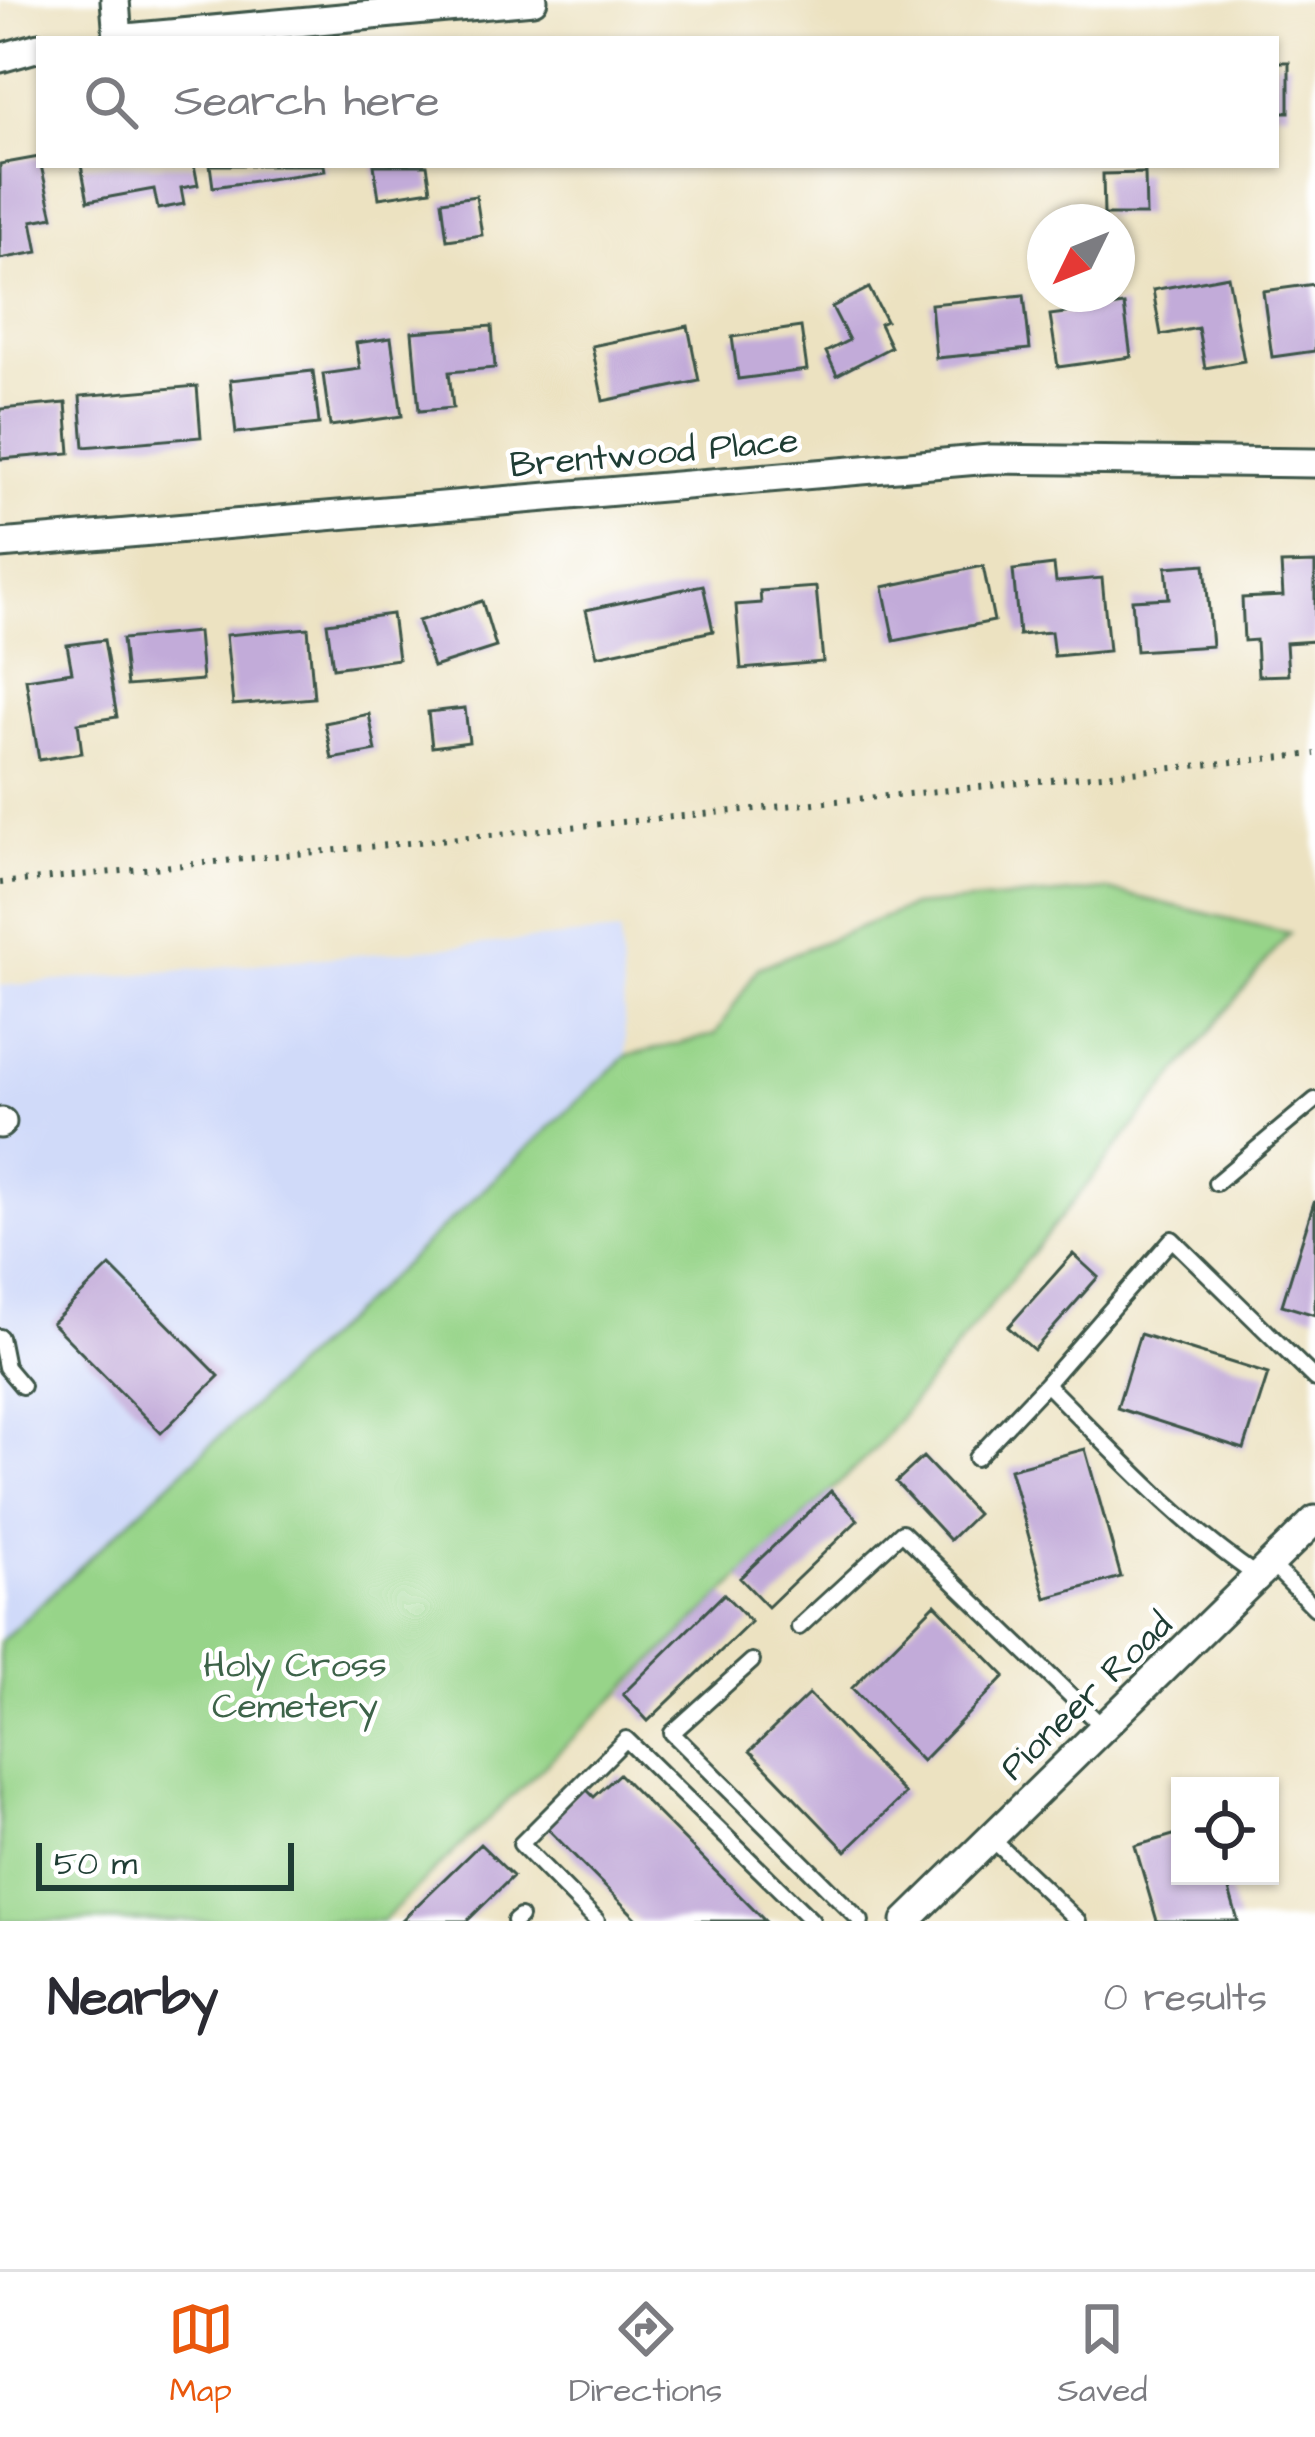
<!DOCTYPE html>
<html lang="en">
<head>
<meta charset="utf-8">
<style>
  :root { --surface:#fff; --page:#f7f7f7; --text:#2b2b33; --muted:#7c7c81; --line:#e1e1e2; --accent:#ea580c }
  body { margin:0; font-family:"Architects Daughter",sans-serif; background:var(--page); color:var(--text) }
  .controls { position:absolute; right:36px; bottom:36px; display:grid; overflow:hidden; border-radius:0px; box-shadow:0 3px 9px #0004 }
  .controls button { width:108px; height:108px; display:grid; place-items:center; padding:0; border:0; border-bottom:3px solid var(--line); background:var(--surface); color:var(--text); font:60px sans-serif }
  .compass { position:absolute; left:1027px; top:204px; width:108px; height:108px; border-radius:50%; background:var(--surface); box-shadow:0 3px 9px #0004; rotate:227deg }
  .scale { position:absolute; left:36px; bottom:30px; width:258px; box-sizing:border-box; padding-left:12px; border:6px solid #1f3d34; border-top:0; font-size:33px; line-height:42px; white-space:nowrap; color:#1f3d34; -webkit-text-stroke:9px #fff; paint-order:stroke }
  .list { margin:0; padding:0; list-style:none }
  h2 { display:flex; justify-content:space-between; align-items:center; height:156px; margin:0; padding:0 48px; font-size:51px }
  h2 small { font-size:39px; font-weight:400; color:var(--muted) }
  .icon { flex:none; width:66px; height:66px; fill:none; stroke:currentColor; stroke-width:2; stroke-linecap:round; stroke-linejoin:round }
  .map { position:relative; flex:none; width:1315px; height:1921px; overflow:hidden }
  .search { position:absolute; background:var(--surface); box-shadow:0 3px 9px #0004; left:36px; right:36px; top:36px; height:132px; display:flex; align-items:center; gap:30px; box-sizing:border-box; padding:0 42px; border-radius:0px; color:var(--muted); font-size:45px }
  .sheet { height:348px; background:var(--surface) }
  nav { display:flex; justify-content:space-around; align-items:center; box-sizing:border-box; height:168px; border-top:3px solid var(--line); background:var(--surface); font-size:33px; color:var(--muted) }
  nav a { display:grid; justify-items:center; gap:6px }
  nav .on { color:var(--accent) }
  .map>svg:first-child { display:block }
  .built { fill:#d0daf9 }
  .green { fill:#97d489; stroke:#5b885e; stroke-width:3 }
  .building { fill:#c2abd9 }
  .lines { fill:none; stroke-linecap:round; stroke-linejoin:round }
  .service-casing { stroke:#3e5649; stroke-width:20 }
  .minor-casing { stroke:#3e5649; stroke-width:33 }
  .path { stroke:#3e5649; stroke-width:6; stroke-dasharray:3 9; stroke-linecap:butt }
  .service { stroke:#fff; stroke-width:14 }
  .minor { stroke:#fff; stroke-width:27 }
  .labels { text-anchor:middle; stroke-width:9; stroke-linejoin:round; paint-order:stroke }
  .street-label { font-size:36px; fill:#1f3d34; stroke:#fff }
  .park-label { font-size:36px; fill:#3d6349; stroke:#fff }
</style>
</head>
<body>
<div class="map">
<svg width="1315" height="1921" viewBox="0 0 1315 1921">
  <rect width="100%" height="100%" fill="#fff"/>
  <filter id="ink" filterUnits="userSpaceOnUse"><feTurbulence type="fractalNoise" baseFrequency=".00833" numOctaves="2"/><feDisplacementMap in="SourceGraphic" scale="24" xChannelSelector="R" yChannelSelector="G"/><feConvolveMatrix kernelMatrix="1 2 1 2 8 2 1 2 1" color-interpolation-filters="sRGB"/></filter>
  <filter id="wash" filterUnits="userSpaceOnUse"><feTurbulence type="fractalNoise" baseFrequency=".004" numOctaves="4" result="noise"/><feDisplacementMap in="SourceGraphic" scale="48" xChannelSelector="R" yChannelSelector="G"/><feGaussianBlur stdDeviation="2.7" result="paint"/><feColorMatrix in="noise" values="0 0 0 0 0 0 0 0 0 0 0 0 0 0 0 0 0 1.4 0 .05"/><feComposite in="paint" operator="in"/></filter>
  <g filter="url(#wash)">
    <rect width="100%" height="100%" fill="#ece2c1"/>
    <path class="built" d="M620,932L626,1056L0,1642V986Z"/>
    <path class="green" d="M1107,890L1289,933L875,1449L382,1921H0V1642L626,1056L715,1035L758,968L912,906Z"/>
    <g id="blocks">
      <path class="building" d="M1276,62H1289V112H1276Z
        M39,157L53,217L32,221L38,252L0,259V164Z
        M81,165H194L198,185L181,188L184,204L158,209L154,189L88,201Z
        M210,165H324L325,171L213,187Z
        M374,165H427L431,190L379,198Z
        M1145,173L1146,215H1104L1103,174Z
        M476,196L482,235L447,240L442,201Z
        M1228,276L1244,361L1205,368L1198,328L1161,335L1153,290Z
        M1315,284V351L1272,357L1263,291Z
        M869,288L886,321L880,324L891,347L837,375L826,352L849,340L832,307Z
        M1024,295L1030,349L936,358L931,304Z
        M1124,305L1131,357L1058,367L1050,315Z
        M492,326L495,368L449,372L453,408L419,411L412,332Z
        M688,326L699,381L603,401L592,346Z
        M801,327L807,370L738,379L732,337Z
        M391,338L402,416L330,426L323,374L360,369L356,343Z
        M313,371L319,424L236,433L230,380Z
        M197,386L201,437L84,447L80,396Z
        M66,403L70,453L0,459V409Z
        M1315,563V641L1286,643L1288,675L1258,676L1256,640L1244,641L1242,598L1283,596L1281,564Z
        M1205,564L1212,646L1136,651L1132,600L1169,598L1166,567Z
        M1054,565L1056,582L1102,578L1109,651L1054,656L1051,632L1019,635L1013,570Z
        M983,566L994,621L894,641L883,587Z
        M703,585L713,631L597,656L586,610Z
        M816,587L823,662L741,669L736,605L761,603L760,591Z
        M482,601L496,647L433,667L418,621Z
        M392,614L398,659L333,668L327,623Z
        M308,628L314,698L233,705L226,635Z
        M198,632L202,680L127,686L122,639Z
        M104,640L117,717L78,723L82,753L39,760L26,679L72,672L67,645Z
        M465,708L469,742L432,747L428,712Z
        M369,714L376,751L332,759L325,723Z
        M1314,1202H1315V1315L1282,1305Z
        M1073,1254L1098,1277L1034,1350L1008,1327Z
        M110,1266L219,1376L161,1433L52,1323Z
        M1140,1334L1268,1374L1244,1449L1117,1408Z
        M1085,1449L1121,1577L1046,1598L1010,1469Z
        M923,1457L977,1514L950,1540L896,1482Z
        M831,1491L858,1520L768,1607L740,1578Z
        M724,1594L751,1622L648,1721L623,1694Z
        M935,1604L1005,1676L922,1761L852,1688Z
        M809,1694L905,1794L846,1851L750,1751Z
        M619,1774L765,1921H639L543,1824L582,1785L594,1797Z
        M1180,1833V1876H1225L1238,1921H1157L1135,1846Z
        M480,1844L513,1876L467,1921H401Z"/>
    </g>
  </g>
  <g filter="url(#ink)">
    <use href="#blocks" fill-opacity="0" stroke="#3e5649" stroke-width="3"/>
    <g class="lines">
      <defs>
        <path id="service" d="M1216,1183L1315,1100
          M0,1337L6,1367L22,1386
          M1046,1384L1172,1239L1315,1379
          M976,1458L1046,1384C1113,1451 1179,1523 1257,1576
          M1270,1563L1315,1608
          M799,1627L902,1532L1103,1727
          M752,1661L672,1733L861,1921
          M991,1838L1078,1921
          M515,1921L520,1917
          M597,1921L521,1844L626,1739L812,1921"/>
        <path id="minor" d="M115,0L118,39
          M116,39L533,0
          M0,58L39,47
          M0,544L990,459L1315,463
          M0,1124L2,1122
          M906,1921L1315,1520"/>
      </defs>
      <use href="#service" class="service-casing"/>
      <use href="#minor" class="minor-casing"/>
      <path class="path" d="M0,883L1315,754"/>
      <use href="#service" class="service"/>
      <use href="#minor" class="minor"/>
    </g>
  </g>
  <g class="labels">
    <g class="street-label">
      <text transform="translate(654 451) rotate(-5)" y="13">Brentwood Place</text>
      <text transform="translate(1085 1695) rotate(-44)" y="13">Pioneer Road</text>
    </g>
    <g class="park-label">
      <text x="295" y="1676">Holy Cross<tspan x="295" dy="41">Cemetery</tspan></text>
    </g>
  </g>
</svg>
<div class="controls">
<button><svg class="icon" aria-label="locate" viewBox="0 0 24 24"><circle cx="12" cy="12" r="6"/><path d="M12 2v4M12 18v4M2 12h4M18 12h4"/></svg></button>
</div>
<svg class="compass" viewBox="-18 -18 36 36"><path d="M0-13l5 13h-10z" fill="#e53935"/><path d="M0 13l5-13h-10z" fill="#7c7c81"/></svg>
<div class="scale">50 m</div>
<div class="search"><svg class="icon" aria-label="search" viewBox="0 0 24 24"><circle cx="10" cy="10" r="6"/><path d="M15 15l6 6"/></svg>Search here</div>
</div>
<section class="sheet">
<h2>Nearby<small>0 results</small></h2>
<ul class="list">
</ul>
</section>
<nav>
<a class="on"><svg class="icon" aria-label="map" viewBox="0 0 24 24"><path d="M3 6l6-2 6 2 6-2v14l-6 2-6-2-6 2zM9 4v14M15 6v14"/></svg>Map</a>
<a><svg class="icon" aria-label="directions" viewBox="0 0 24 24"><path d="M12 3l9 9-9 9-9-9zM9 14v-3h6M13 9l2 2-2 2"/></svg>Directions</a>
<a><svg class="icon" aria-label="saved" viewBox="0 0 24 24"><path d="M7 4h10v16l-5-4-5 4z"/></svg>Saved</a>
</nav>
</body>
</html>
